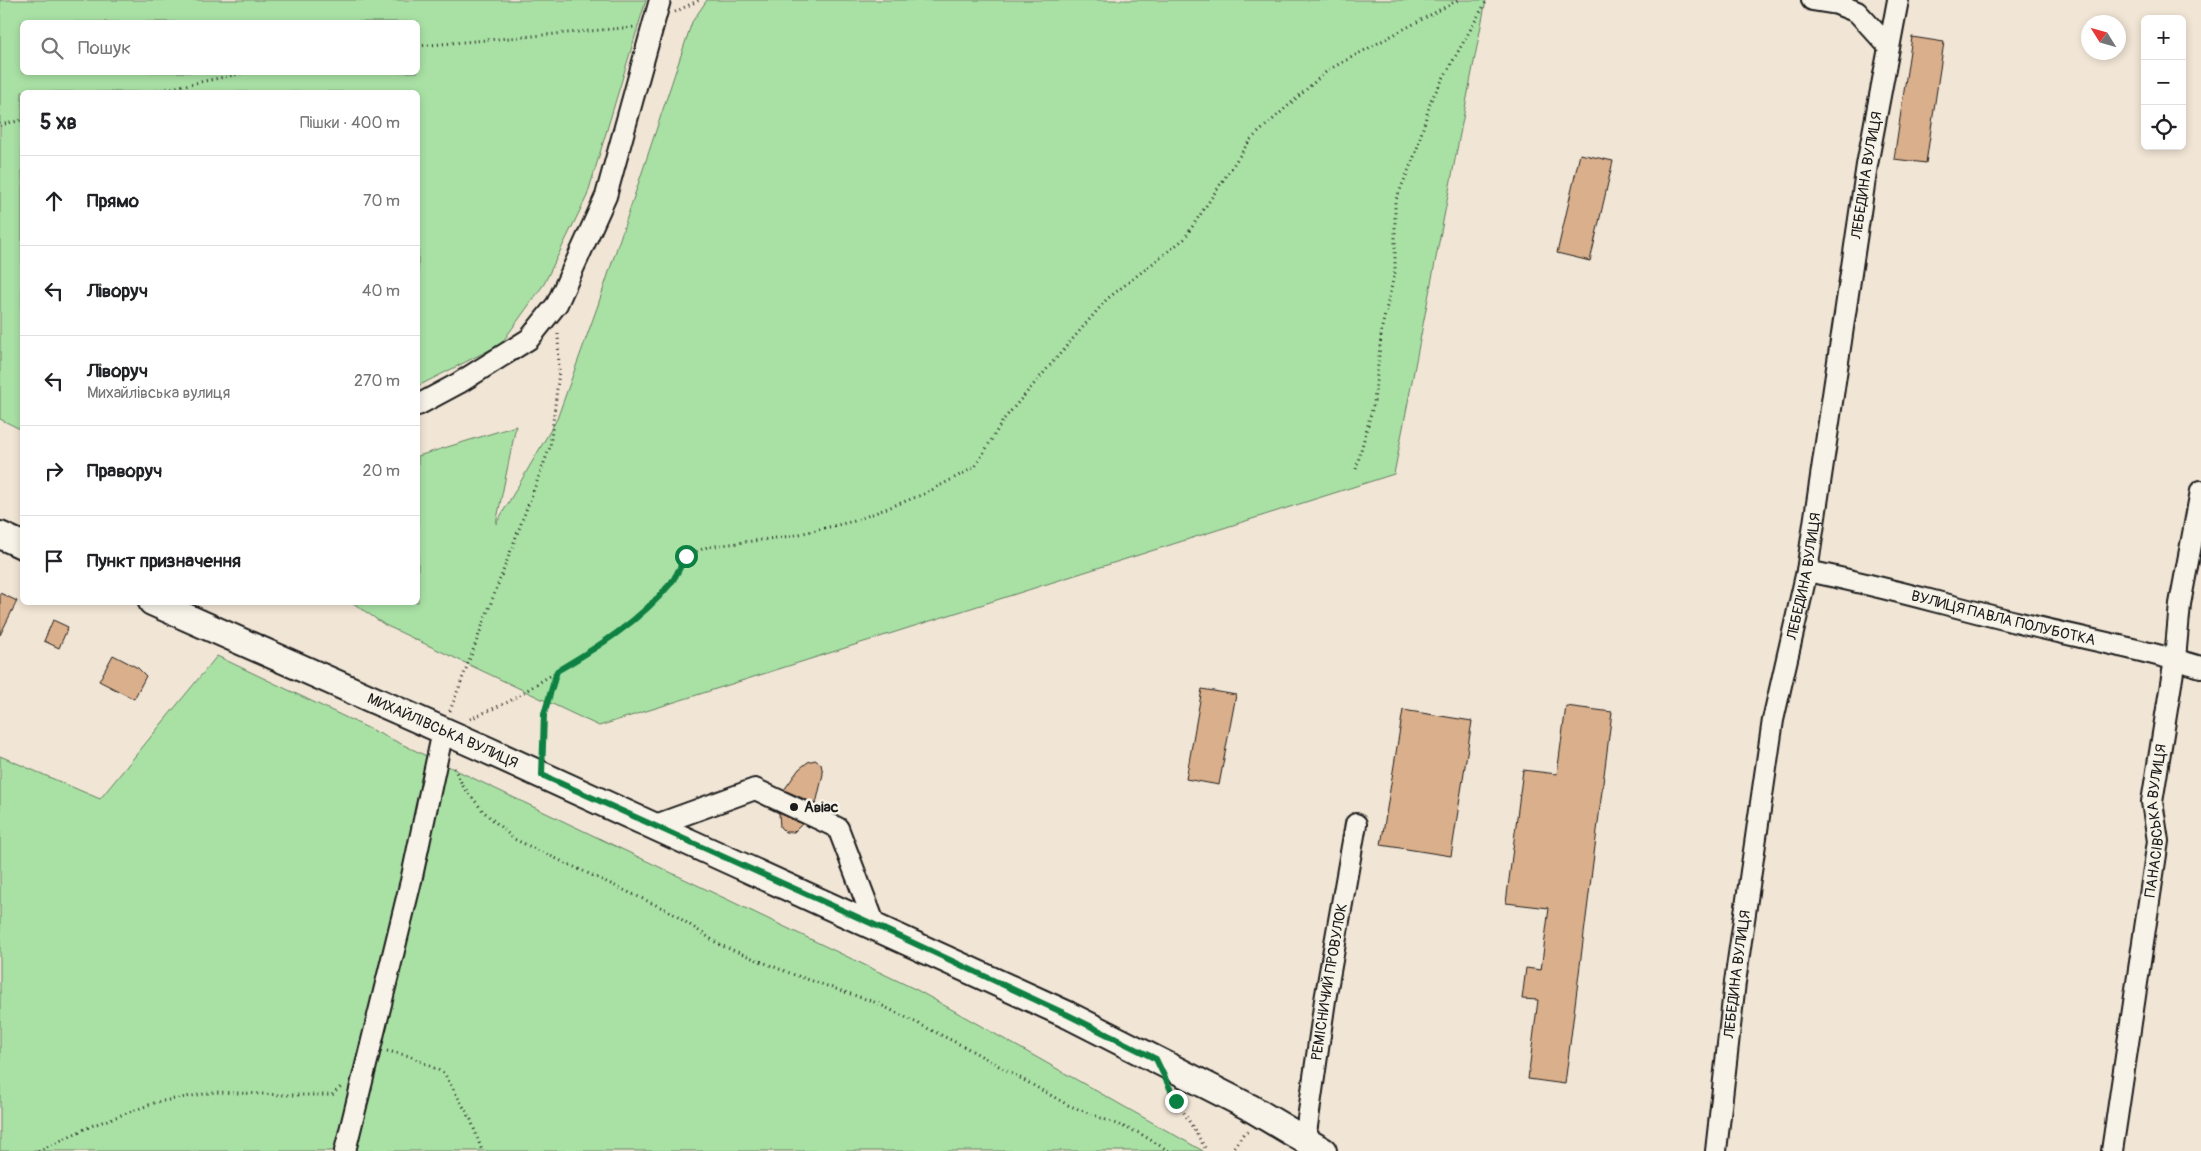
<!DOCTYPE html>
<html lang="uk">
<head>
<meta charset="utf-8">
<style>
  :root { --surface:#fff; --page:#f6f6f6; --text:#202124; --muted:#757577; --line:#e0e0e0 }
  body { margin:0; font-family:Pangolin,sans-serif; background:var(--page); color:var(--text) }
  .controls { position:absolute; right:15px; top:15px; display:grid; overflow:hidden; border-radius:8px; box-shadow:0 2px 8px #0003 }
  .controls button { width:45px; height:45px; display:grid; place-items:center; padding:0; border:0; border-bottom:1px solid var(--line); background:var(--surface); color:var(--text); font:25px sans-serif }
  .compass { position:absolute; left:2081px; top:15px; width:45px; height:45px; border-radius:50%; background:var(--surface); box-shadow:0 2px 8px #0003; rotate:307deg }
  .stop { position:absolute; width:15px; height:15px; margin:-11px; border:4px solid #0b8043; border-radius:50%; background:#fff }
  .stop.end { background:#0b8043; border-color:#fff; box-shadow:0 1px 5px #0008 }
  .list { margin:0; padding:0; list-style:none }
  h2 { display:flex; justify-content:space-between; align-items:center; height:65px; margin:0; padding:0 20px; font-size:21px }
  h2 small { font-size:16px; font-weight:400; color:var(--muted) }
  .list li { display:grid; grid-template-columns:32px 1fr auto; gap:15px; align-items:center; box-sizing:border-box; height:90px; padding:0 20px; border-top:1px solid var(--line) }
  .list b { display:block; font-size:19px; white-space:nowrap }
  .list p { margin:0; font-size:16px; white-space:nowrap; color:var(--muted) }
  .list em { font-size:16px; font-style:normal; color:var(--muted) }
  .icon { flex:none; width:28px; height:28px; fill:none; stroke:currentColor; stroke-width:2; stroke-linecap:round; stroke-linejoin:round }
  .map { position:relative; flex:none; width:2201px; height:1151px; overflow:hidden }
  .search { position:absolute; background:var(--surface); box-shadow:0 2px 8px #0003; left:20px; top:20px; width:400px; height:55px; display:flex; align-items:center; gap:12px; box-sizing:border-box; padding:0 18px; border-radius:8px; color:var(--muted); font-size:19px }
  .panel { position:absolute; background:var(--surface); box-shadow:0 2px 8px #0003; left:20px; top:90px; width:400px; height:515px; border-radius:8px }
  .map>svg:first-child { display:block }
  .green { fill:#a9e1a5; stroke:#627e60; fill-rule:evenodd }
  .building { fill:#daaf8b; stroke:#1c1c1c }
  .lines { fill:none; stroke-linecap:round; stroke-linejoin:round }
  .minor-casing { stroke:#1c1c1c; stroke-width:24 }
  .major-casing { stroke:#1c1c1c; stroke-width:30 }
  .path { stroke:#1c1c1c; stroke-width:3; stroke-dasharray:1 4; stroke-linecap:butt }
  .minor { stroke:#f7f3e8; stroke-width:20 }
  .major { stroke:#f7f3e8; stroke-width:26 }
  .route { stroke:#0b8043; stroke-width:6 }
  .poi-dot { fill:#1c1c1c; stroke:#f7f3e8; stroke-width:2 }
  .labels { text-anchor:middle; stroke-width:5; stroke-linejoin:round; paint-order:stroke }
  .street-label { font-size:15px; fill:#1c1c1c; stroke:#f7f3e8 }
  .poi-label { font-size:15px; font-weight:bold; fill:#1c1c1c; stroke:#f7f3e8; text-anchor:start }
</style>
</head>
<body>
<div class="map">
<svg width="2201" height="1151" viewBox="0 0 2201 1151">
  <rect width="100%" height="100%" fill="#f1e5d5"/>
  <filter id="ink" filterUnits="userSpaceOnUse"><feTurbulence type="fractalNoise" baseFrequency=".02" numOctaves="2"/><feDisplacementMap in="SourceGraphic" scale="10" xChannelSelector="R" yChannelSelector="G"/><feConvolveMatrix kernelMatrix="1 2 1 2 8 2 1 2 1" color-interpolation-filters="sRGB"/></filter>
  <g filter="url(#ink)">
    <path class="green" d="M0,0H646L587,196L544,284L501,344L418,386V92H22V430L0,419ZM418,22V72H22V22Z
      M707,0H1486L1394,474L599,726L385,625L353,603L418,602V456L516,426L496,524L557,419L598,305L692,22Z
      M217,656L917,990L1203,1151H0V756L100,799Z"/>
    <path class="building" d="M1912,37L1944,42L1926,163L1894,159Z
      M1580,154L1613,161L1590,261L1557,253Z
      M0,593L17,601L0,635Z
      M53,620L68,627L59,648L44,641Z
      M113,655L138,668L146,676L134,699L99,681Z
      M1202,689L1236,695L1219,785L1186,779Z
      M1566,706L1612,712L1565,1084L1528,1079L1538,1000L1522,999L1526,968L1541,970L1549,908L1506,903L1523,770L1557,774Z
      M1403,710L1472,721L1451,856L1381,845Z
      M815,760L821,764L823,774L816,804L784,790L799,769L808,762Z
      M779,813L802,824L794,832H785L780,827Z"/>
    <g class="lines">
      <defs>
        <g id="minor">
          <path d="M1812,0L1837,4L1857,12L1889,47"/>
          <path d="M418,405L459,383L529,339L557,304L606,196L660,0"/>
          <path id="s1" d="M1807,571C1879,585 1949,606 2020,623C2081,638 2142,649 2201,667"/>
          <path d="M653,826L755,789L838,828L875,925"/>
          <path id="s2" d="M1305,1140L1325,1000L1356,824"/>
          <path d="M345,1151L411,881L443,731"/>
          <path id="s3" d="M1716,1151L1735,982L1773,720L1807,571L1867,165L1898,0"/>
          <path id="s4" d="M2112,1151L2158,841L2152,802L2175,659L2180,604L2201,491"/>
        </g>
        <g id="major">
          <path d="M0,535L22,545"/>
          <path id="s5" d="M152,602L478,746L1068,1015L1249,1107L1323,1151"/>
        </g>
      </defs>
      <use href="#minor" class="minor-casing"/>
      <use href="#major" class="major-casing"/>
      <path class="path" d="M675,12L699,0
        M418,46L635,27
        M152,92L248,72
        M0,125L22,120
        M1356,469L1374,402L1382,327L1395,272V202L1416,152L1431,100L1487,0
        M450,711L550,447L559,372L558,331
        M470,719L508,702L556,672
        M543,752L544,714L557,671L594,649L633,621L671,582L686,556L707,547L791,536L854,521L924,494L975,467L1004,419L1107,299L1184,239L1250,140L1328,70L1458,0
        M454,768L463,786L483,811L514,839L669,911L720,945L792,974L877,1003L967,1048L1068,1105L1139,1133L1169,1151
        M387,1051L410,1056L444,1073L471,1120L482,1151
        M1171,1091L1207,1151
        M38,1151L91,1126L157,1102L215,1092L286,1095H332L342,1086
        M1231,1151L1244,1133L1250,1131"/>
      <use href="#minor" class="minor"/>
      <use href="#major" class="major"/>
    </g>
  </g>
  <g class="lines" filter="url(#ink)">
    <path class="route" d="M686,556C681,565 677,575 671,583C640,621 598,647 557,671L544,714L542,775L875,925L1068,1015L1156,1059L1176,1101"/>
  </g>
  <circle class="poi-dot" cx="794" cy="807" r="5"/>
  <g class="labels">
    <g class="street-label">
      <text dy="5" stroke="none"><textPath href="#s3" startOffset="988">ЛЕБЕДИНА ВУЛИЦЯ</textPath></text>
      <text dy="5" stroke="none"><textPath href="#s3" startOffset="582">ЛЕБЕДИНА ВУЛИЦЯ</textPath></text>
      <text dy="5" stroke="none"><textPath href="#s1" startOffset="202">ВУЛИЦЯ ПАВЛА ПОЛУБОТКА</textPath></text>
      <text dy="5" stroke="none"><textPath href="#s5" startOffset="318">МИХАЙЛІВСЬКА ВУЛИЦЯ</textPath></text>
      <text dy="5" stroke="none"><textPath href="#s4" startOffset="334">ПАНАСІВСЬКА ВУЛИЦЯ</textPath></text>
      <text dy="5" stroke="none"><textPath href="#s3" startOffset="178">ЛЕБЕДИНА ВУЛИЦЯ</textPath></text>
      <text dy="5" stroke="none"><textPath href="#s2" startOffset="160">РЕМІСНИЧИЙ ПРОВУЛОК</textPath></text>
    </g>
    <g class="poi-label">
      <text x="804" y="812">Авіас</text>
    </g>
  </g>
</svg>
<div class="controls">
<button>+</button>
<button>−</button>
<button><svg class="icon" aria-label="locate" viewBox="0 0 24 24"><circle cx="12" cy="12" r="6"/><path d="M12 2v4M12 18v4M2 12h4M18 12h4"/></svg></button>
</div>
<svg class="compass" viewBox="-18 -18 36 36"><path d="M0-13l5 13h-10z" fill="#e53935"/><path d="M0 13l5-13h-10z" fill="#757577"/></svg>
<div class="stop" style="left:686px;top:556px"></div>
<div class="stop end" style="left:1176px;top:1101px"></div>
<div class="search"><svg class="icon" aria-label="search" viewBox="0 0 24 24"><circle cx="10" cy="10" r="6"/><path d="M15 15l6 6"/></svg>Пошук</div>
<section class="panel">
<h2>5 хв<small>Пішки · 400 m</small></h2>
<ul class="list">
<li><svg class="icon" aria-label="ahead" viewBox="0 0 24 24"><path d="M12 20V5M6 11l6-6 6 6"/></svg><div><b>Прямо</b></div><em>70 m</em></li>
<li><svg class="icon" aria-label="left" viewBox="0 0 24 24"><path d="M17 20v-9H6M10 6l-5 5 5 5"/></svg><div><b>Ліворуч</b></div><em>40 m</em></li>
<li><svg class="icon" aria-label="left" viewBox="0 0 24 24"><path d="M17 20v-9H6M10 6l-5 5 5 5"/></svg><div><b>Ліворуч</b><p>Михайлівська вулиця</p></div><em>270 m</em></li>
<li><svg class="icon" aria-label="right" viewBox="0 0 24 24"><path d="M7 20v-9h11M14 6l5 5-5 5"/></svg><div><b>Праворуч</b></div><em>20 m</em></li>
<li><svg class="icon" aria-label="arrive" viewBox="0 0 24 24"><path d="M6 21V4h12l-3 4 3 4H6"/></svg><div><b>Пункт призначення</b></div></li>
</ul>
</section>
</div>
</body>
</html>
